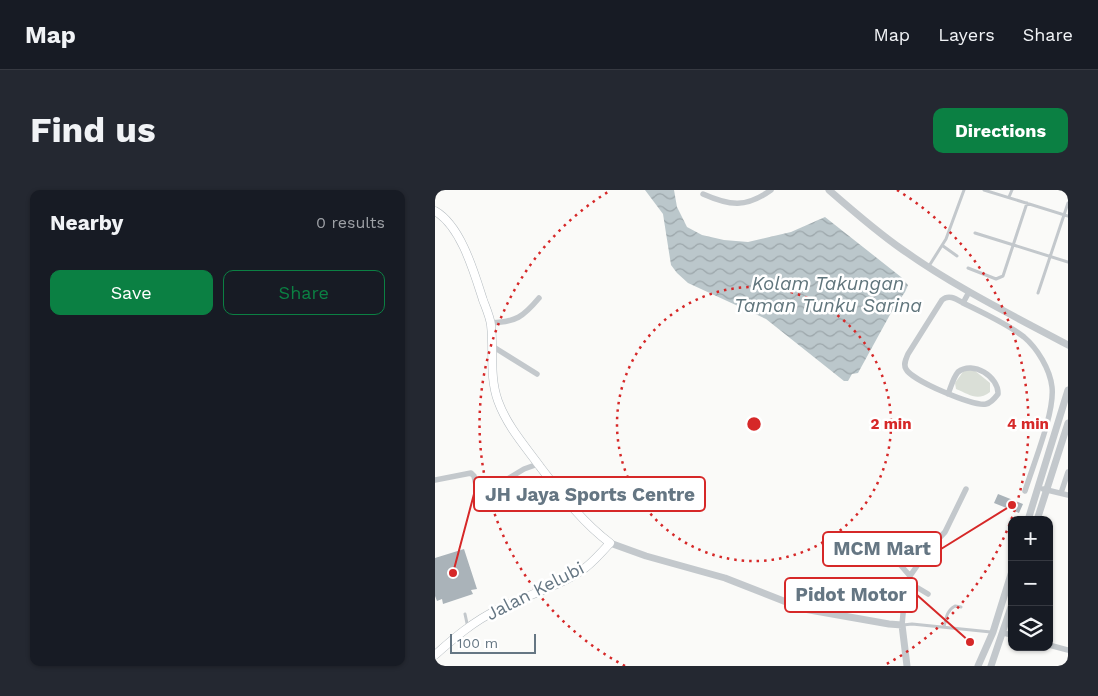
<!DOCTYPE html>
<html lang="en">
<head>
<meta charset="utf-8">
<style>
  :root { --surface:#171b24; --page:#242831; --text:#f1f3f6; --muted:#9ea1a6; --line:#363941; --accent:#0b8043 }
  body { margin:0; font-family:"Work Sans",sans-serif; background:var(--page); color:var(--text) }
  .controls { position:absolute; right:15px; bottom:15px; display:grid; overflow:hidden; border-radius:10px; box-shadow:0 1px 4px #0004 }
  .controls button { width:45px; height:45px; display:grid; place-items:center; padding:0; border:0; border-bottom:1px solid var(--line); background:var(--surface); color:var(--text); font:25px sans-serif }
  .scale { position:absolute; left:15px; bottom:12px; width:86px; box-sizing:border-box; padding-left:5px; border:2px solid #657683; border-top:0; font-size:14px; line-height:18px; white-space:nowrap; color:#657683; -webkit-text-stroke:4px #fff; paint-order:stroke }
  .list { margin:0; padding:0; list-style:none }
  h2 { display:flex; justify-content:space-between; align-items:center; height:65px; margin:0; padding:0 20px; font-size:21px }
  h2 small { font-size:16px; font-weight:400; color:var(--muted) }
  .actions { display:flex; gap:10px; padding:15px 20px }
  .actions a { flex:1; padding:11px 0; border:1px solid var(--accent); border-radius:10px; text-align:center; font-size:18px; color:var(--accent) }
  .actions .main { background:var(--accent); color:#fff }
  .icon { flex:none; width:28px; height:28px; fill:none; stroke:currentColor; stroke-width:2; stroke-linecap:round; stroke-linejoin:round }
  .map { position:relative; flex:none; width:633px; height:476px; overflow:hidden; border-radius:10px }
  header { display:flex; align-items:center; gap:30px; box-sizing:border-box; height:70px; padding:0 25px; background:var(--surface); border-bottom:1px solid var(--line) }
  header strong { font-size:24px }
  nav { display:flex; gap:28px; margin-inline-start:auto; font-size:18px }
  .intro { display:flex; align-items:center; justify-content:space-between; box-sizing:border-box; height:120px; padding:0 30px }
  h1 { margin:0; font-size:35px }
  .button { padding:12px 22px; border-radius:10px; background:var(--accent); color:#fff; font-size:18px; font-weight:700 }
  main { display:flex; gap:30px; padding:0 30px }
  aside { flex:1; background:var(--surface); border-radius:10px; box-shadow:0 1px 4px #0004 }
  .map>svg:first-child { display:block }
  .garden { fill:#dadfd7 }
  .water { fill:url(#water-waves) }
  .building { fill:#aab3b9 }
  .lines { fill:none; stroke-linecap:round; stroke-linejoin:round }
  .secondary-casing { stroke:#b3babf; stroke-width:9 }
  .service { stroke:#c3c8cc; stroke-width:3 }
  .minor { stroke:#c3c8cc; stroke-width:5.5 }
  .tertiary { stroke:#c3c8cc; stroke-width:7 }
  .secondary { stroke:#fff; stroke-width:8 }
  .ring { fill:none; stroke:#d62828; stroke-width:2.5; stroke-dasharray:2.5 5 }
  .labels { text-anchor:middle; stroke-width:5; stroke-linejoin:round; paint-order:stroke }
  .street-label { font-size:18px; fill:#657683; stroke:#fff }
  .water-label { font-size:19px; font-style:italic; fill:#60757c; stroke:#fff }
  .centre { fill:#d62828; stroke:#fff; stroke-width:2.5 }
  .ring-label { font-size:15px; text-anchor:middle; font-weight:bold; fill:#d62828; stroke:#fff; stroke-width:5; stroke-linejoin:round; paint-order:stroke }
  .leader { fill:none; stroke:#d62828; stroke-width:2 }
  .callout-dot { fill:#d62828; stroke:#fff; stroke-width:2 }
  .callout { fill:#fff; stroke:#d62828; stroke-width:2 }
  .callout-label { font-size:19px; text-anchor:middle; font-weight:bold; fill:#657683 }
</style>
</head>
<body>
<header>
<strong>Map</strong>
<nav><a>Map</a><a>Layers</a><a>Share</a></nav>
</header>
<div class="intro"><h1>Find us</h1><a class="button">Directions</a></div>
<main>
<aside>
<h2>Nearby<small>0 results</small></h2>
<ul class="list">
</ul>
<div class="actions"><a class="main">Save</a><a>Share</a></div>
</aside>
<div class="map">
<svg width="633" height="476" viewBox="0 0 633 476">
  <defs>
    <pattern id="water-waves" width="16" height="10" patternUnits="userSpaceOnUse" patternTransform="scale(1.25)"><rect width="16" height="10" fill="#bbc7cb"/><path d="M0 5q4-4 8 0t8 0" fill="none" stroke="#9ca6aa"/></pattern>
  </defs>
  <rect width="100%" height="100%" fill="#fafaf8"/>
  <path class="garden" d="M530,179L539,180L555,193V202C542,212 534,204 521,199L520,193Z"/>
  <path class="water" d="M210,0H239L242,17L252,37L267,45L289,50L313,52L356,42L390,27L466,87L473,95L470,102L457,121L423,183L417,184L413,191H409L331,129L253,93L242,83L236,75L228,24Z"/>
  <path class="building" d="M563,304L588,314L584,323L559,313Z
    M29,359L42,399L36,400L38,404L8,414L7,409L2,411L0,406V368Z"/>
  <g class="lines">
    <defs>
      <path id="secondary" d="M0,21C26,36 39,82 48,110C51,118 55,127 56,135C59,160 54,186 63,211C72,236 90,256 106,278C127,305 147,332 175,353C167,362 159,371 150,378C124,397 91,405 62,420C39,431 19,448 0,465"/>
    </defs>
    <use href="#secondary" class="secondary-casing"/>
    <path class="service" d="M549,0L633,26
      M574,7L577,0
      M540,43L633,72
      M508,56L522,66
      M494,76L511,49L529,0
      M533,78L561,89L568,86L592,13
      M603,103L633,13
      M30,424L33,438
      M468,435L477,434L556,442
      M509,437C511,428 512,420 520,416L526,417"/>
    <path class="minor" d="M268,4C295,16 311,18 336,0
      M534,102L528,113C548,123 571,133 589,147C602,158 615,179 617,197C620,222 598,275 590,301
      M56,133C81,132 88,127 104,108
      M57,156L102,184
      M513,204C516,197 518,188 523,182C538,170 564,187 563,204C560,208 556,213 551,214C539,217 476,190 471,179C468,174 471,169 473,164L507,110C514,104 521,109 528,113
      M0,290L36,283L39,286L41,295L43,296L71,290L89,279L103,274
      M608,299L633,305
      M626,303L633,282
      M441,363L462,371L475,386
      M472,394L483,398L493,404
      M467,435L470,402L475,386L493,360L510,342L531,299
      M568,443L577,445
      M614,455L633,460"/>
    <path class="tertiary" d="M394,0C418,21 442,42 468,60C520,97 577,125 633,155
      M593,330L633,200
      M602,330L633,233
      M175,353L211,366L290,388L369,419L454,434L467,435L472,476
      M543,476L558,442L577,381
      M556,476L577,414"/>
    <use href="#secondary" class="secondary"/>
  </g>
  <g class="ring">
    <circle cx="319" cy="234" r="137"/>
    <path d="M190 476A274 274 0 0 1 176 0M462 0A274 274 0 0 1 448 476"/>
  </g>
  <g class="labels">
    <g class="street-label">
      <text transform="translate(100 401) rotate(-27)" y="6">Jalan Kelubi</text>
    </g>
    <g class="water-label">
      <text x="393" y="100">Kolam Takungan<tspan x="393" dy="22">Taman Tunku Sarina</tspan></text>
    </g>
  </g>
  <circle cx="319" cy="234" r="8" class="centre"/>
  <g class="ring-label">
    <text x="456" y="239">2 min</text>
    <text x="593" y="239">4 min</text>
  </g>
  <path class="leader" d="M18 383L39 304M577 315L506 359M535 452L482 405"/>
  <g class="callout-dot">
    <circle cx="18" cy="383" r="5"/>
    <circle cx="577" cy="315" r="5"/>
    <circle cx="535" cy="452" r="5"/>
  </g>
  <g class="callout">
    <rect x="39" y="287" width="231" height="34" rx="5"/>
    <rect x="388" y="342" width="118" height="34" rx="5"/>
    <rect x="350" y="388" width="132" height="34" rx="5"/>
  </g>
  <g class="callout-label">
    <text x="155" y="311">JH Jaya Sports Centre</text>
    <text x="447" y="365">MCM Mart</text>
    <text x="416" y="411">Pidot Motor</text>
  </g>
</svg>
<div class="controls">
<button>+</button>
<button>−</button>
<button><svg class="icon" aria-label="layers" viewBox="0 0 24 24"><path d="M12 4l9 5-9 5-9-5zM3 14l9 5 9-5"/></svg></button>
</div>
<div class="scale">100 m</div>
</div>
</main>
</body>
</html>
